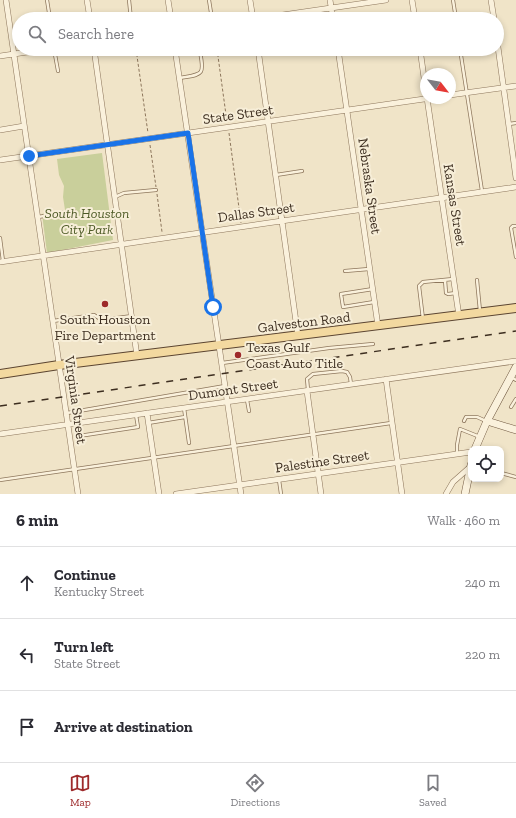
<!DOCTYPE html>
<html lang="en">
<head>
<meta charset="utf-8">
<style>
  :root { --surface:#fff; --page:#f7f7f7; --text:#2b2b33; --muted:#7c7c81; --line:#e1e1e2; --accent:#9e2a2b }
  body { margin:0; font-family:"Zilla Slab",serif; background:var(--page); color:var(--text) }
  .controls { position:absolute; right:12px; bottom:12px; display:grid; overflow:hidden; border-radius:8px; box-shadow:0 2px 6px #0003 }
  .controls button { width:36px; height:36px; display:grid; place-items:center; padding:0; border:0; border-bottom:1px solid var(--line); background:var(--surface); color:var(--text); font:20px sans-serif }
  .compass { position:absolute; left:420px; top:68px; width:36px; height:36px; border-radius:50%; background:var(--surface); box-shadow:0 2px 6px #0003; rotate:121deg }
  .stop { position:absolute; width:12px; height:12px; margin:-9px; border:3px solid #1a73e8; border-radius:50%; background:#fff }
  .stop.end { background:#1a73e8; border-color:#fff; box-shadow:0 1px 4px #0008 }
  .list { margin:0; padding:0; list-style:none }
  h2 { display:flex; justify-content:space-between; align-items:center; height:52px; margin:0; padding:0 16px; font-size:17px }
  h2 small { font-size:13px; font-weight:400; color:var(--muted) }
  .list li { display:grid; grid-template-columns:26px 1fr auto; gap:12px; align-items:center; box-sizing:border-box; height:72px; padding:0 16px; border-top:1px solid var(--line) }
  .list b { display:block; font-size:15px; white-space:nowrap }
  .list p { margin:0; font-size:13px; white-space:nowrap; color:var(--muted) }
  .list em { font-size:13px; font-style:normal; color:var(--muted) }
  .icon { flex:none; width:22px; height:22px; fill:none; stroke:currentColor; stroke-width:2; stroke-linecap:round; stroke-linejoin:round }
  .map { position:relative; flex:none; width:516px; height:494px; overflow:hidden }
  .search { position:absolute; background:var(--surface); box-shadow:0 2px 6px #0003; left:12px; right:12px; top:12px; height:44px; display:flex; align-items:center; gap:10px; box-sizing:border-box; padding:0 14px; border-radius:22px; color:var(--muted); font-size:15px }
  .sheet { height:268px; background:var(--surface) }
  nav { display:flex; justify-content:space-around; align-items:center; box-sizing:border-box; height:56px; border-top:1px solid var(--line); background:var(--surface); font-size:11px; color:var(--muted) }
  nav a { display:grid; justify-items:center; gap:2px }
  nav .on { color:var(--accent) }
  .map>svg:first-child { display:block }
  .green { fill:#c9cf9b }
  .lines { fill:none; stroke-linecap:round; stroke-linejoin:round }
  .lane-casing { stroke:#8d765c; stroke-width:4 }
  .street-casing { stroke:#8d765c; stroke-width:6 }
  .secondary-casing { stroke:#6f573f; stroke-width:8 }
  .primary-casing { stroke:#5b4430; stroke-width:10 }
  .path { stroke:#8d765c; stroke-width:1; stroke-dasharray:3 2; stroke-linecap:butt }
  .lane { stroke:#faf1dc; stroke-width:2.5 }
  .street { stroke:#faf1dc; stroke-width:5 }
  .secondary { stroke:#faf1dc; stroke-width:7 }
  .primary { stroke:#f3d9a0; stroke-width:8 }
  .rail { stroke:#3d2e20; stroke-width:1.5; stroke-dasharray:7 7; stroke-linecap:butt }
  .route { stroke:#1a73e8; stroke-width:5 }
  .poi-dot { fill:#9e2a2b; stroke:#f7eed8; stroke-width:1.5 }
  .labels { text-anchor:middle; stroke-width:4; stroke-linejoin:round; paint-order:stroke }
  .street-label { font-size:14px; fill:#3d2e20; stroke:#f7eed8 }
  .park-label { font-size:14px; font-style:italic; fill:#4d5a26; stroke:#f7eed8 }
  .poi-label { font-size:14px; fill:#3d2e20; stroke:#f7eed8 }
</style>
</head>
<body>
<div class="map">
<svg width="516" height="494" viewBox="0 0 516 494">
  <rect width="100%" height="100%" fill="#f0e4c8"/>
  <path class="green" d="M102,153L113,240L47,253L42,214L65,210L63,197L64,186L59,175L57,159Z"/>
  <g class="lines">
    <defs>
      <path id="lane" d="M47,0L50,19
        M129,0L131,19
        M209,0L212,19
        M453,0L456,19
        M54,49L58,71
        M460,49L482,191
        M176,53L196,51L200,52C205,76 202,74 180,78
        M509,124L516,123
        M276,175L302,171
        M115,197L124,193L156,190
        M38,217L74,211
        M516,226H513L511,228L516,257
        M0,238L3,261
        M345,271L369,269
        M445,280L446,293L448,294L456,293
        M477,280L480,311
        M373,289L341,294L343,307L374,302
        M423,319L419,286L423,282L453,279
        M53,321L94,315L102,320L132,316
        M222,363L329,348L373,344
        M511,377L516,380
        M308,390L307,379L313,374L342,371L347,372L350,377L351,384
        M247,400L249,411
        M511,407L516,399
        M184,408L189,443
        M67,413L225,386
        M464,421L466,417H477L486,421
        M148,423L185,417
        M77,424L79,436L138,427L136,415
        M457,453V445L460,429L480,437
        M501,473L516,477
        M0,480L391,423
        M279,480L281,494"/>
      <path id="street" d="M6,0L78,494
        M87,0L90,19
        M168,0L171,19
        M250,0L253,19
        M330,0L333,19
        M412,0L415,19
        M491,0L494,19
        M255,19L386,0
        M497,40L516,178
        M94,49L137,356
        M175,49L241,494
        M258,49L298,336
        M338,49L378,326
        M420,49L426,92
        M0,56L48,49
        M450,95L516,86
        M427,98L459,316
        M0,130L24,126
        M0,160L431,98
        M0,262L516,187
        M386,379L402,494
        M307,391L321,494
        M147,413L159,494
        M0,434L516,361
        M176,494L471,452
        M446,494L453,482L470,467"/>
      <path id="secondary" d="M487,421L516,430
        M475,449L487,421L516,367
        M465,494L471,465"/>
      <path id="primary" d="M0,374L59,365L516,308"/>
    </defs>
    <use href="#lane" class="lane-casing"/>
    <use href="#street" class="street-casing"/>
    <use href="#secondary" class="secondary-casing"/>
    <use href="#primary" class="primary-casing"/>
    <path class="path" d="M136,49L148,133
      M217,49L227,122
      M229,133L241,223
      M150,145L156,187
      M157,194L162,232"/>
    <use href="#lane" class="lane"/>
    <use href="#street" class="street"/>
    <use href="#secondary" class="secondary"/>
    <use href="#primary" class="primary"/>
    <path class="rail" d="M0,406L516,331"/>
  </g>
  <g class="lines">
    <path class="route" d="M29,156L188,133L213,307"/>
  </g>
  <g class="poi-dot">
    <circle cx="105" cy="304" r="4"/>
    <circle cx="238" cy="355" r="4"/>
  </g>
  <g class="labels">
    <g class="street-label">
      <text transform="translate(238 114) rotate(-8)" y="5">State Street</text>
      <text transform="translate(370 186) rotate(82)" y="5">Nebraska Street</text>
      <text transform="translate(455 205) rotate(81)" y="5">Kansas Street</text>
      <text transform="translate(256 212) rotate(-8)" y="5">Dallas Street</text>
      <text transform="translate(304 322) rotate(-7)" y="5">Galveston Road</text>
      <text transform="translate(233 389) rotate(-8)" y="5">Dumont Street</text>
      <text transform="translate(76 400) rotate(82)" y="5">Virginia Street</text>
      <text transform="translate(322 461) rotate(-8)" y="5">Palestine Street</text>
    </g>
    <g class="park-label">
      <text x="87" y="218">South Houston<tspan x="87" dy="16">City Park</tspan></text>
    </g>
    <g class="poi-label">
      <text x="105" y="324">South Houston<tspan x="105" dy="16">Fire Department</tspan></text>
      <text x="246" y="352" text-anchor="start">Texas Gulf<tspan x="246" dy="16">Coast Auto Title</tspan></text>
    </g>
  </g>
</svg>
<div class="controls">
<button><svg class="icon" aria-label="locate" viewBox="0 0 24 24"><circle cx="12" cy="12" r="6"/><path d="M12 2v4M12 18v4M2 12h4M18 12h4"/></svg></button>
</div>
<svg class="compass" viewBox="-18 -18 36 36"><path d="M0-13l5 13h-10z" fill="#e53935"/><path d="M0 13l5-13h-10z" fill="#7c7c81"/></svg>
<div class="stop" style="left:213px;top:307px"></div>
<div class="stop end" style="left:29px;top:156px"></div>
<div class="search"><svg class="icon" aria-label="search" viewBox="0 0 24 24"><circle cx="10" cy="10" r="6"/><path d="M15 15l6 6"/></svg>Search here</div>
</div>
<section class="sheet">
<h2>6 min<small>Walk · 460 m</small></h2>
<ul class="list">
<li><svg class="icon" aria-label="ahead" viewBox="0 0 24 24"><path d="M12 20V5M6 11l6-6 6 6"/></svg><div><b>Continue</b><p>Kentucky Street</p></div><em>240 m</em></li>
<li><svg class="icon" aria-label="left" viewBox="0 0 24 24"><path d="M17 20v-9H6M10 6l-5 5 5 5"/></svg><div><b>Turn left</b><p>State Street</p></div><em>220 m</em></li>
<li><svg class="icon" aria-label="arrive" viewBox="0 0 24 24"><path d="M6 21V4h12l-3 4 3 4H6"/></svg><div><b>Arrive at destination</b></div></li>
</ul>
</section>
<nav>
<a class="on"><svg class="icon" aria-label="map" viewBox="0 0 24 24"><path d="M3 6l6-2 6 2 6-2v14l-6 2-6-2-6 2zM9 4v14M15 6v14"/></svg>Map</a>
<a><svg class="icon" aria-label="directions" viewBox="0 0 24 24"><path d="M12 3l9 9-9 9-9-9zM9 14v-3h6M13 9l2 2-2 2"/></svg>Directions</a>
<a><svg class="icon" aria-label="saved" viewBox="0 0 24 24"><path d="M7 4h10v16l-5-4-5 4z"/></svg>Saved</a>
</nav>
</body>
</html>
